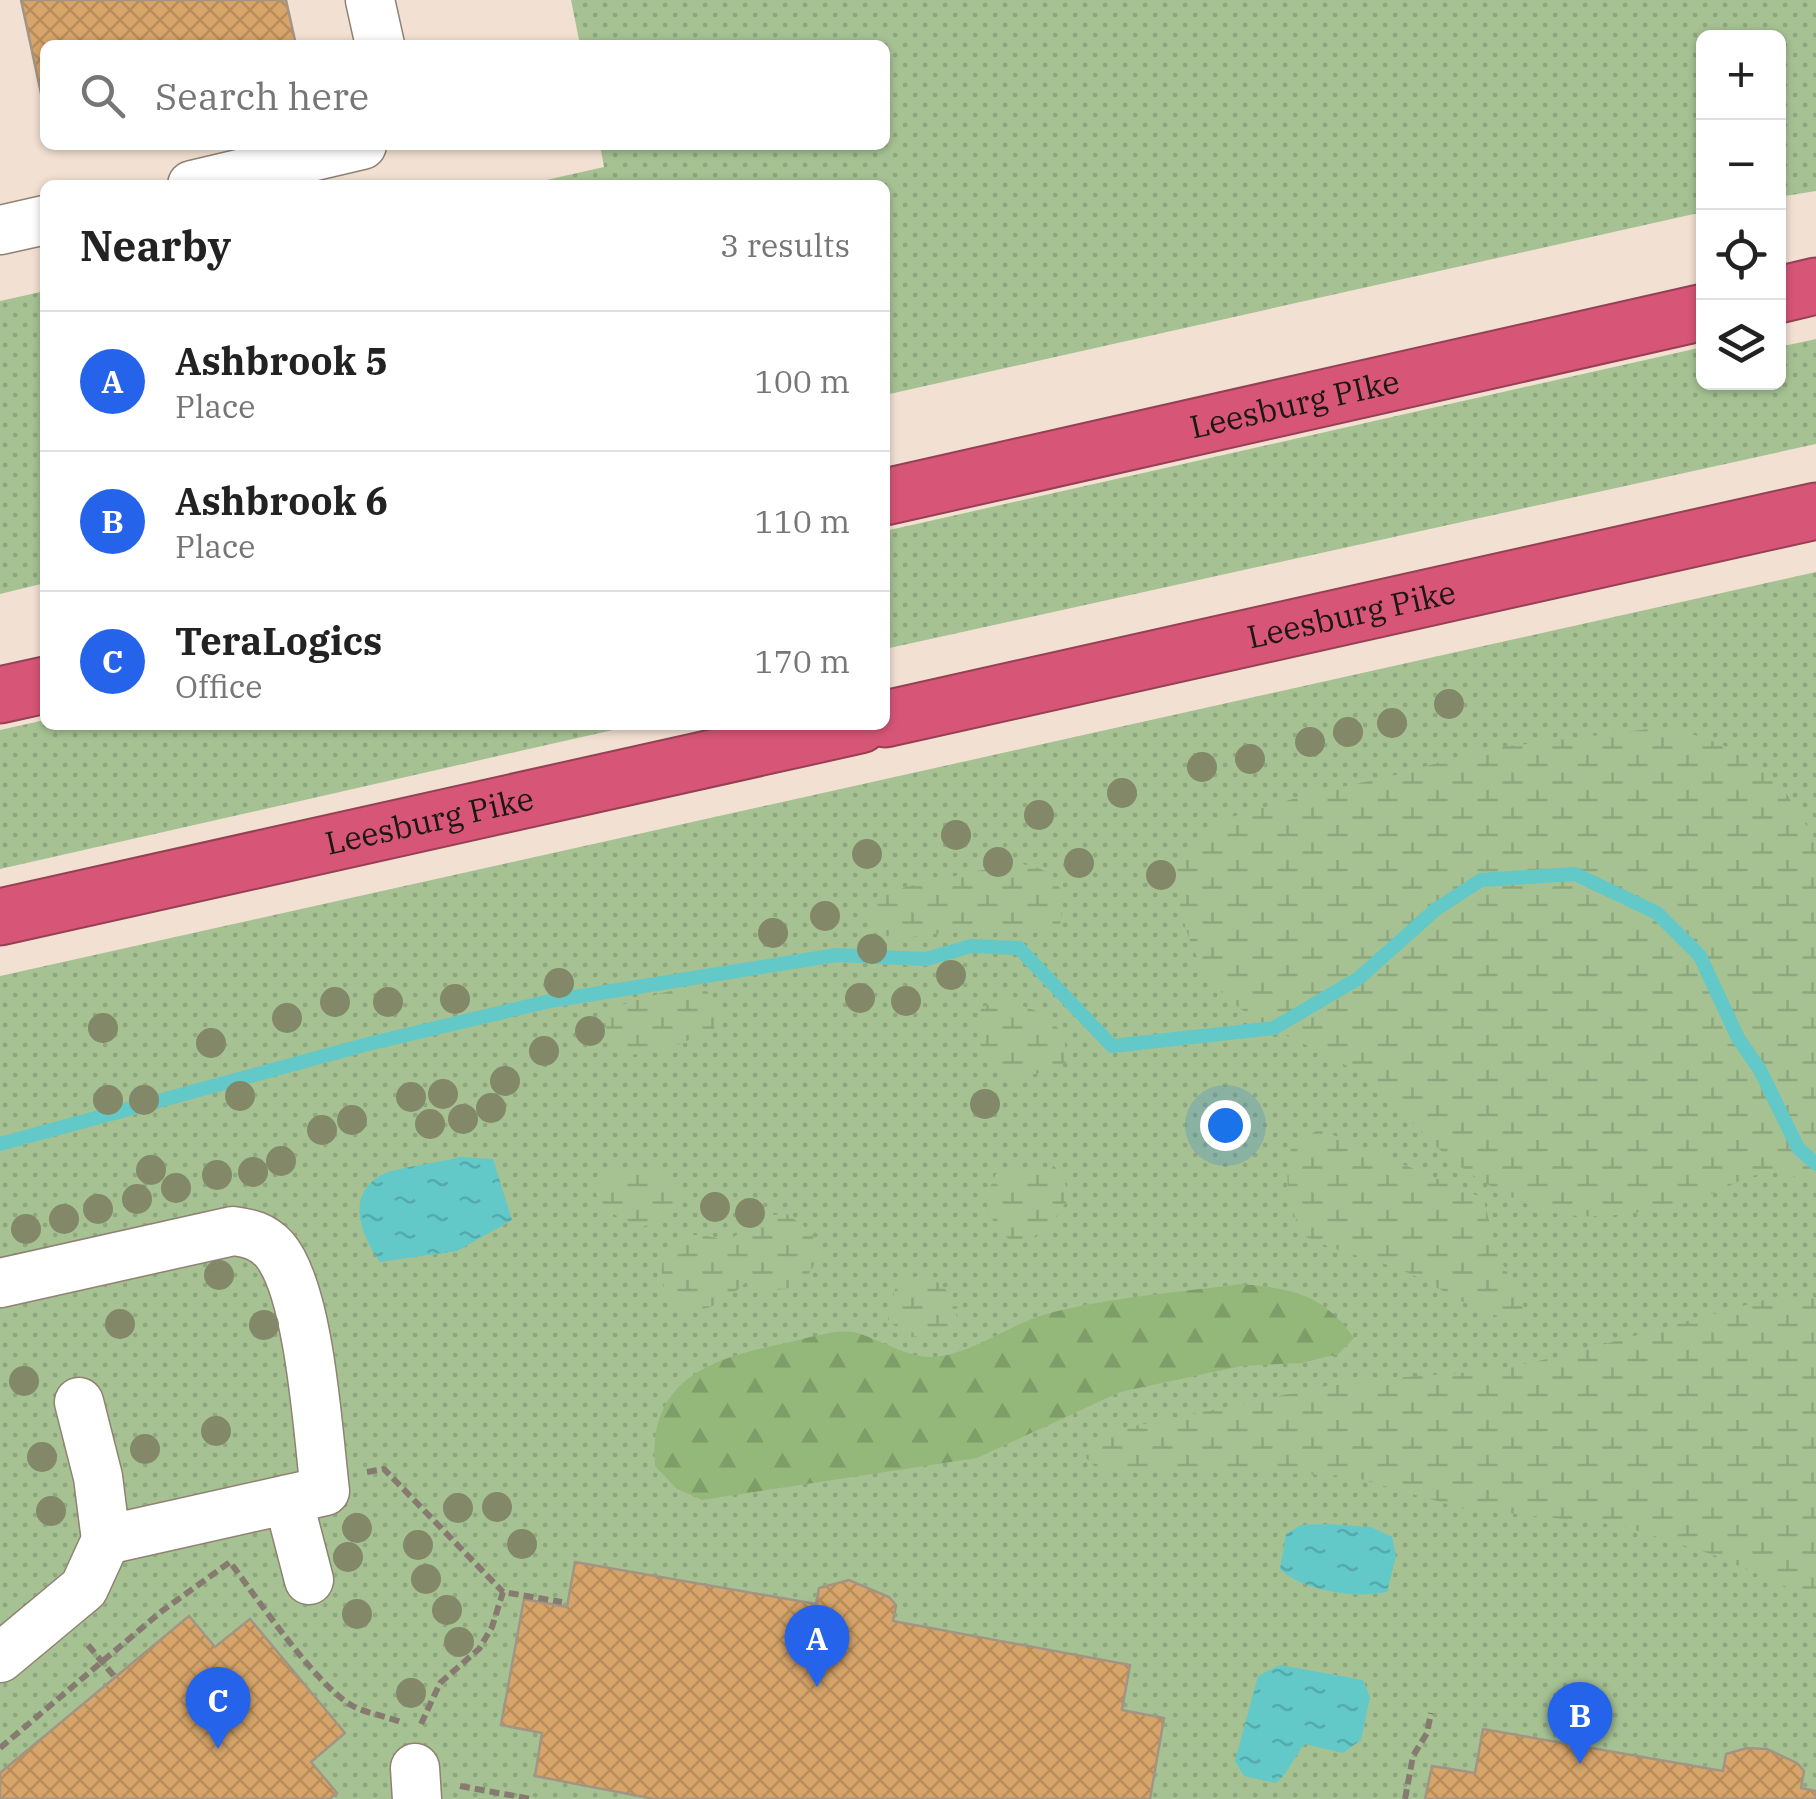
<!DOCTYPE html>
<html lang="en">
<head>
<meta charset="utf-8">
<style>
  :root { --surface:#fff; --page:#f2f2f2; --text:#222; --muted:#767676; --line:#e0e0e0; --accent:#2563eb }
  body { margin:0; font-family:"IBM Plex Serif",serif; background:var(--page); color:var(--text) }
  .controls { position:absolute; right:30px; top:30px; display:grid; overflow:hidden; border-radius:15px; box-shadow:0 2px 8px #0004 }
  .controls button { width:90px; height:90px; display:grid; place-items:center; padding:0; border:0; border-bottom:2px solid var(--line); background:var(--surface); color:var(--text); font:50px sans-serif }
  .you { position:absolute; left:1225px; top:1125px; width:35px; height:35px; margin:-25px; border:8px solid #fff; border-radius:50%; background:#1a73e8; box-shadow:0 0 0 15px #1a73e833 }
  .badge { display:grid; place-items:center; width:65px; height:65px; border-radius:50%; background:var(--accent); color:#fff; font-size:32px; font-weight:700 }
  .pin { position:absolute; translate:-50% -82px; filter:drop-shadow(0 2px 5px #0008) }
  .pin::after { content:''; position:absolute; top:52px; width:35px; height:30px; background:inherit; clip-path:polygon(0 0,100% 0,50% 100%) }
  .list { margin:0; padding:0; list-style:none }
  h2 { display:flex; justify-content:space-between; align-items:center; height:130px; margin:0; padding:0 40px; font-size:42px }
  h2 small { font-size:32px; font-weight:400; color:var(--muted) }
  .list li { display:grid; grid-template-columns:65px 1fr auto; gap:30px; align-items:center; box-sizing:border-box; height:140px; padding:0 40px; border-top:2px solid var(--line) }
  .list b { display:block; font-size:38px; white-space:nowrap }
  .list p { margin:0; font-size:32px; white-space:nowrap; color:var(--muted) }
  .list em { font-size:32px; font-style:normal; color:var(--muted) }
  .icon { flex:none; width:55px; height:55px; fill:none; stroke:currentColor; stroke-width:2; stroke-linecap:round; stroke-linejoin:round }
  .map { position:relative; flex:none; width:1816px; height:1799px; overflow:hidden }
  .search { position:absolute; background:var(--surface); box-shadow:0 2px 8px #0004; left:40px; top:40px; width:850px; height:110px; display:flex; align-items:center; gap:25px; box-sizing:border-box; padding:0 35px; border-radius:15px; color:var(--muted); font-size:38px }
  .panel { position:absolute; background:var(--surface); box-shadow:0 2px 8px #0004; left:40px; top:180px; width:850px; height:550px; border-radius:15px }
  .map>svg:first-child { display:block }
  .grass { fill:url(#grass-dots) }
  .forest { fill:url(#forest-firs) }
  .wetland { fill:url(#wetland-marsh) }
  .water { fill:url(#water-ripples) }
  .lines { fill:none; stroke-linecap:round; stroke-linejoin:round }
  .stream { stroke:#62c8c8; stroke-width:14 }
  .building { fill:url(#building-cross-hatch); stroke:#a39585; stroke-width:2.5 }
  .minor-casing { stroke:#908173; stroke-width:51 }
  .highway-casing { stroke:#964054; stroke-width:59 }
  .path { stroke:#877b71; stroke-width:6; stroke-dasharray:10 5; stroke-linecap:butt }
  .minor { stroke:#fff; stroke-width:48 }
  .highway { stroke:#d75677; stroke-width:55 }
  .tree { fill:#828868 }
  .labels { text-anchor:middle; stroke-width:10; stroke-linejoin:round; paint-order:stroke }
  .street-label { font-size:32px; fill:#1d1712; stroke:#fff }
</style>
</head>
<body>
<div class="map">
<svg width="1816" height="1799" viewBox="0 0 1816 1799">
  <defs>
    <pattern id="grass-dots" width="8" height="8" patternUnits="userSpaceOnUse" patternTransform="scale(2.5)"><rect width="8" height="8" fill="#a6c293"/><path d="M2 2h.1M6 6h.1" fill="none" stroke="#8ea67e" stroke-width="1.8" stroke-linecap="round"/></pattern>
    <pattern id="forest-firs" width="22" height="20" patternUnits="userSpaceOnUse" patternTransform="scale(2.5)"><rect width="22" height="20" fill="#93b879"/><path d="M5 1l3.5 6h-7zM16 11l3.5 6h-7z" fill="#7e9d68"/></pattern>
    <pattern id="wetland-marsh" width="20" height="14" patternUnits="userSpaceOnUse" patternTransform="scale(2.5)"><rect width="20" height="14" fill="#a6c293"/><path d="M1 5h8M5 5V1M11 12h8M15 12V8" fill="none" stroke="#8ea67e"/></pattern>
    <pattern id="water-ripples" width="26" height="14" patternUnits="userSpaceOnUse" patternTransform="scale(2.5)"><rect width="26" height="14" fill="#62c8c8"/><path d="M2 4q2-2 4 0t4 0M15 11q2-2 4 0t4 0" fill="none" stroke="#55abab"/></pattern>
    <pattern id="building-cross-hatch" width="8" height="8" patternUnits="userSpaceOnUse" patternTransform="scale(2.5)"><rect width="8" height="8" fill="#d7a56a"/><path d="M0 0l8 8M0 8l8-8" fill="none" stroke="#b88d5b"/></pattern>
  </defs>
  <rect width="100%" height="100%" fill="#f2e1d2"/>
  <path class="grass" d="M571,0H1816V191L1779,197L1778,38H1704L1703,212L885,395V185H524L604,167L600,145H885V45H580Z
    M45,291V583L0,594V301Z
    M1816,339V444L885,649V531L1703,347L1704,382H1778L1779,347Z
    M1816,572V1799H0V976Z
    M45,720V725H635L0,869V730Z"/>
  <path class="forest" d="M1240,1284C1291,1288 1324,1294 1354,1338L1338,1354L1302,1363L1241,1366L1120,1392L977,1458L702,1500L677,1489L655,1466C648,1377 714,1358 786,1343C805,1339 835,1329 853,1332C879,1338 906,1358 933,1357C969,1355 1009,1325 1046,1314C1109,1297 1175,1293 1240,1284Z"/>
  <path class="wetland" d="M1657,728L1699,736L1745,754L1783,788L1816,841V1186C1761,1157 1747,1182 1696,1200C1662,1211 1589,1222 1554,1213C1519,1204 1474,1179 1447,1156C1415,1129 1389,1092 1352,1069C1307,1041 1245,1025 1212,981C1187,947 1179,910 1175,868L1222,820L1306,795L1400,774L1484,749Z
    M1014,863C1055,867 1068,884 1060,925C1031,933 1010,929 981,929C946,928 914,943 880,935L868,911L888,891Z
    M673,990L707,991L719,1011L714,1029L666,1050L630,1055L609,1043L603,1010Z
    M1000,1001C1037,1007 1069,1020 1066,1062L1052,1071L1010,1078C983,1060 970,1038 982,1007Z
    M1319,1129L1483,1198L1498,1254L1526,1311L1517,1320C1475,1315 1442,1287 1404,1271C1370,1257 1335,1252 1302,1235C1289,1204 1283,1181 1291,1148Z
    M1054,1166L1064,1177L1068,1199L1049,1227L1017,1247C990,1220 978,1210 996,1174Z
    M648,1167L673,1179L679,1199L663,1219L642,1227L602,1209L595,1191L603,1175Z
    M787,1214L808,1229L820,1249C810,1288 781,1299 746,1282C650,1376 626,1198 727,1242L762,1216Z
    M917,1276L939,1283L958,1302L955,1327L909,1338L888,1320L896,1285Z
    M1782,1295L1816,1299V1600L1714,1555L1619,1525L1461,1508L1350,1476L1194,1469L1101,1473L1085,1457L1098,1437L1120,1429L1351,1381L1487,1371L1558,1357Z"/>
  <path class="water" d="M460,1157L493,1159L512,1220L457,1251L380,1262C361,1235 344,1195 383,1174C395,1168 443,1162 460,1157Z
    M1327,1524L1371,1527L1392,1537L1396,1556L1387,1592C1357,1599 1302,1591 1280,1569L1286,1534L1301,1525Z
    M1280,1665L1363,1680L1370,1697L1361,1740L1343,1753L1305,1744C1293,1757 1289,1774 1275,1783L1244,1776L1235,1761L1258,1676Z"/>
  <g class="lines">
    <path class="stream" d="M0,1144L368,1044L550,1001L837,955L926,959L971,946L1019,948L1112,1046L1274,1028L1359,978L1435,910L1481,880L1575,874L1657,913L1700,956L1738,1038L1760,1070L1798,1148L1816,1164"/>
  </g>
  <path class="building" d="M21,0H286L296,45H45V112Z
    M575,1562L816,1604L819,1588L849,1580L889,1597L896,1605L893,1621L1130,1665L1122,1710L1164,1718L1150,1799H654L535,1776L542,1733L501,1725L524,1599L567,1607Z
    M189,1616L215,1647L250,1619L345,1733L311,1762L337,1793L329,1799H0V1773Z
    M1483,1729L1723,1771L1726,1754L1747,1748L1767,1749L1797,1763L1804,1771L1801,1788L1816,1791V1799H1425L1432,1766L1475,1773Z"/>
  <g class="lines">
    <defs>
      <path id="minor" d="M370,0L380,45
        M192,185L362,145
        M0,230L45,220
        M0,1283L233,1231C249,1233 262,1236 274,1249C310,1290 318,1434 325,1491L106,1540L98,1477L79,1402
        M288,1499L309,1580
        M0,1658L84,1588L106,1540
        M415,1768L417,1799"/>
      <g id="highway">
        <path d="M1778,295L1816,286"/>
        <path id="s1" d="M885,497L1704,312"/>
        <path d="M0,695L45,685"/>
        <path id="s2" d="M885,719L1816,511"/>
        <path id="s3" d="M0,917L860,725"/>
      </g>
    </defs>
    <use href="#minor" class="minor-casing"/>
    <use href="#highway" class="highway-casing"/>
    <path class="path" d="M367,1472L384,1469L503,1592
      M88,1645L114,1676
      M421,1724L440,1683L479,1649L492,1627L503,1592L562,1602
      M0,1748L162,1611L230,1562C256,1597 316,1685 351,1705C367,1714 387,1716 403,1723
      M460,1786L531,1799
      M1405,1799L1413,1756L1427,1733L1431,1713"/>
    <use href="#minor" class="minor"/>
    <use href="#highway" class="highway"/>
  </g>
  <g class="tree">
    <circle cx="1449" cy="704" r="15"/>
    <circle cx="1392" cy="723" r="15"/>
    <circle cx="1348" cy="732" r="15"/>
    <circle cx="1310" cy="742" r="15"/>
    <circle cx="1250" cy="759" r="15"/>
    <circle cx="1202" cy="767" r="15"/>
    <circle cx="1122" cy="793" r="15"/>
    <circle cx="1039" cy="815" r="15"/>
    <circle cx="956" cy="835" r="15"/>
    <circle cx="867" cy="854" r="15"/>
    <circle cx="998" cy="862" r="15"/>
    <circle cx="1079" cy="863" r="15"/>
    <circle cx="1161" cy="875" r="15"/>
    <circle cx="825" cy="916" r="15"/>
    <circle cx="773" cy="933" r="15"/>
    <circle cx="872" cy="949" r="15"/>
    <circle cx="951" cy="975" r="15"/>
    <circle cx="559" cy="983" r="15"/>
    <circle cx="860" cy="998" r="15"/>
    <circle cx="455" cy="999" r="15"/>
    <circle cx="906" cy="1001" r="15"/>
    <circle cx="335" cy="1002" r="15"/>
    <circle cx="388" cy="1002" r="15"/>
    <circle cx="287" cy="1018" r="15"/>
    <circle cx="103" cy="1028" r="15"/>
    <circle cx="590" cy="1031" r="15"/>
    <circle cx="211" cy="1043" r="15"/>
    <circle cx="544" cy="1051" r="15"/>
    <circle cx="505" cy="1081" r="15"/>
    <circle cx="443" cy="1094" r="15"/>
    <circle cx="240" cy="1096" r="15"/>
    <circle cx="411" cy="1097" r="15"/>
    <circle cx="108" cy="1100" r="15"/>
    <circle cx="144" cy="1100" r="15"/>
    <circle cx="985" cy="1104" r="15"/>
    <circle cx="491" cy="1108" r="15"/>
    <circle cx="463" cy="1119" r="15"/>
    <circle cx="352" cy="1120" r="15"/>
    <circle cx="430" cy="1124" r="15"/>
    <circle cx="322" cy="1130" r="15"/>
    <circle cx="281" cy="1161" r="15"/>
    <circle cx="151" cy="1170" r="15"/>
    <circle cx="253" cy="1172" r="15"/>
    <circle cx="217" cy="1175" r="15"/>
    <circle cx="176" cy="1188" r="15"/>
    <circle cx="137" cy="1199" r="15"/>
    <circle cx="715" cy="1207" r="15"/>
    <circle cx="98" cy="1209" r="15"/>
    <circle cx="750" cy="1213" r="15"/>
    <circle cx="64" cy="1219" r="15"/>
    <circle cx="26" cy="1229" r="15"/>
    <circle cx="219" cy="1275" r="15"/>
    <circle cx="120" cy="1324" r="15"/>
    <circle cx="264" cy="1325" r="15"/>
    <circle cx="24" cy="1381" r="15"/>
    <circle cx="216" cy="1431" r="15"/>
    <circle cx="145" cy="1449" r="15"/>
    <circle cx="42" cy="1457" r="15"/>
    <circle cx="497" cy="1507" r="15"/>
    <circle cx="458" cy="1508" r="15"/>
    <circle cx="51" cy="1511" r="15"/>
    <circle cx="357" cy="1528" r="15"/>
    <circle cx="522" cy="1544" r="15"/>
    <circle cx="418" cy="1545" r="15"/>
    <circle cx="348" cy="1557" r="15"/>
    <circle cx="426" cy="1579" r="15"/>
    <circle cx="447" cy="1610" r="15"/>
    <circle cx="357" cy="1614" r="15"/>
    <circle cx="459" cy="1642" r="15"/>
    <circle cx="411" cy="1693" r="15"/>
  </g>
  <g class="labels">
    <g class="street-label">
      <text dy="11" stroke="none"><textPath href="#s1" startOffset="420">Leesburg PIke</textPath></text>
      <text dy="11" stroke="none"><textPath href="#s2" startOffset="478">Leesburg Pike</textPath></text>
      <text dy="11" stroke="none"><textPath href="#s3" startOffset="440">Leesburg Pike</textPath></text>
    </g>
  </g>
</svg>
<div class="controls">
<button>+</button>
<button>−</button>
<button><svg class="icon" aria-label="locate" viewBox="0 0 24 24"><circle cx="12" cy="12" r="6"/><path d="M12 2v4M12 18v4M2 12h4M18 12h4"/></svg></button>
<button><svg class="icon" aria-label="layers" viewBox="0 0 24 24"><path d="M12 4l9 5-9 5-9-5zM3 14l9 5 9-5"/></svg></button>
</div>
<div class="you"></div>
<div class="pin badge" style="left:817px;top:1687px">A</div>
<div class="pin badge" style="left:1580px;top:1764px">B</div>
<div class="pin badge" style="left:218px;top:1749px">C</div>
<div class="search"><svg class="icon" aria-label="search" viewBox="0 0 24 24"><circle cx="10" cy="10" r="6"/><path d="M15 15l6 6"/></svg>Search here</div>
<section class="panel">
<h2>Nearby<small>3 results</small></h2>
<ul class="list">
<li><span class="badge">A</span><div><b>Ashbrook 5</b><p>Place</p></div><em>100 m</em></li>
<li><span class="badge">B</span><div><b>Ashbrook 6</b><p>Place</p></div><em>110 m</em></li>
<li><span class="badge">C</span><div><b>TeraLogics</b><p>Office</p></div><em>170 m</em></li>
</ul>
</section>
</div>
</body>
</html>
